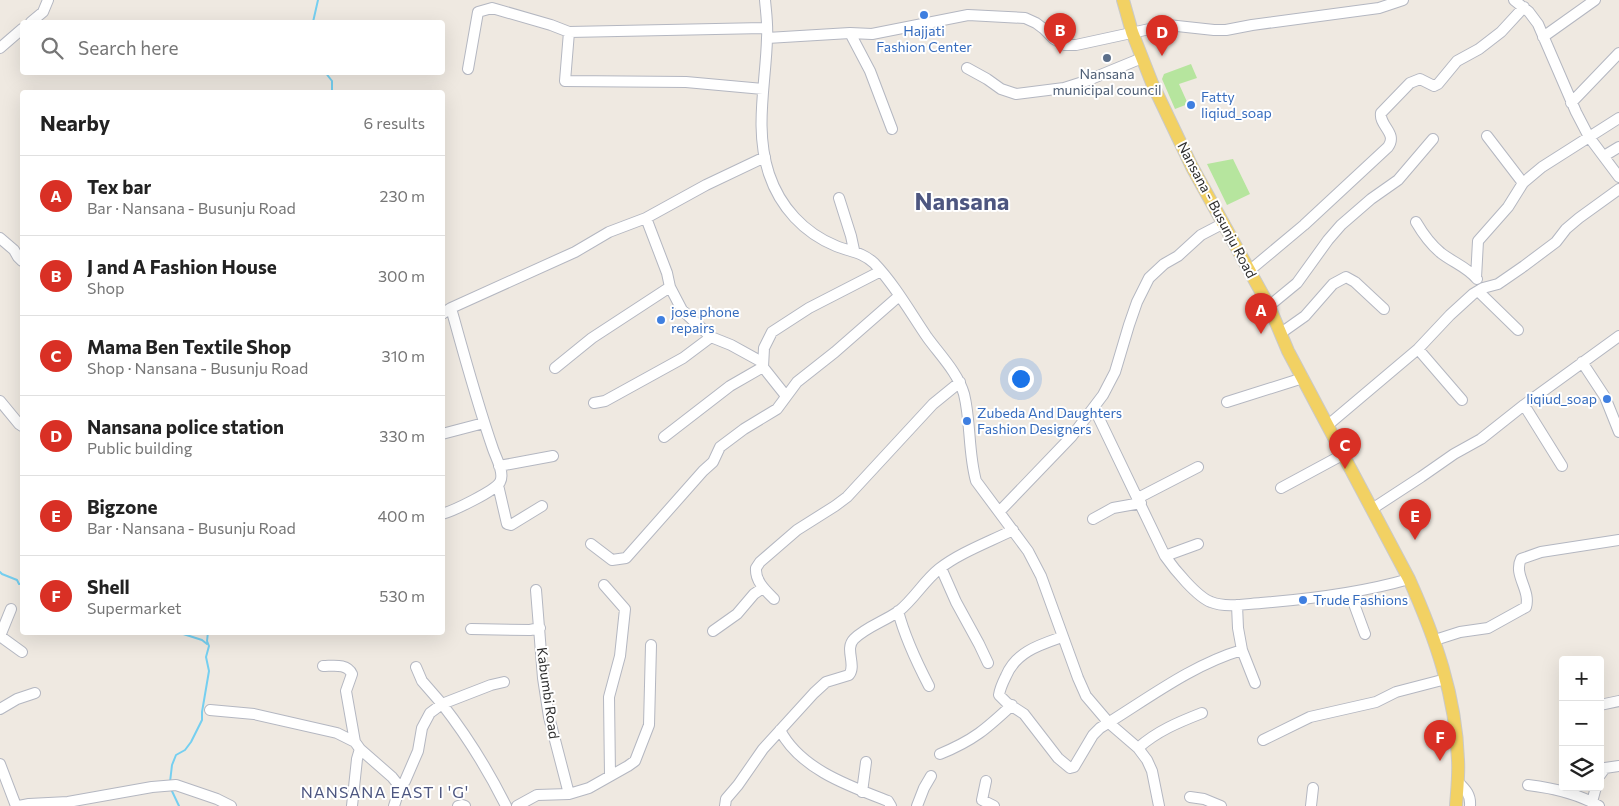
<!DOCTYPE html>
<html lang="en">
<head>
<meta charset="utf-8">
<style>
  :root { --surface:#fff; --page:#f6f6f6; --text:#222; --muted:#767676; --line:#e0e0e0; --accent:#d93025 }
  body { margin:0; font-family:Commissioner,sans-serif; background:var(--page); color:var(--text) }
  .controls { position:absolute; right:15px; bottom:15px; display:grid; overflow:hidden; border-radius:5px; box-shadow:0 5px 20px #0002 }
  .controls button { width:45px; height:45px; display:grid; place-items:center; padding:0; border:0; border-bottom:1px solid var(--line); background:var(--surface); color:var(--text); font:25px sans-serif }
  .you { position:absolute; left:1020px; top:378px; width:18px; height:18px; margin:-12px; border:4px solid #fff; border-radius:50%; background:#1a73e8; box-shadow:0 0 0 8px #1a73e833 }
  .badge { display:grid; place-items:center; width:32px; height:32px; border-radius:50%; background:var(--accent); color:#fff; font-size:16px; font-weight:700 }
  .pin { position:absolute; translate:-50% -41px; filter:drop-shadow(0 1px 2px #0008) }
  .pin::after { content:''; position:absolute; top:26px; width:18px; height:15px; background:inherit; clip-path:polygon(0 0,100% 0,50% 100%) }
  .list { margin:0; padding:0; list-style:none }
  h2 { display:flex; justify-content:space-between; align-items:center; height:65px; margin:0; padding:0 20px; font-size:21px }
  h2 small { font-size:16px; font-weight:400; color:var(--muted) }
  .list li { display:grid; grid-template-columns:32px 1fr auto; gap:15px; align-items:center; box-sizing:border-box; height:80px; padding:0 20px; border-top:1px solid var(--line) }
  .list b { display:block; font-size:19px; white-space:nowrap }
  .list p { margin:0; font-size:16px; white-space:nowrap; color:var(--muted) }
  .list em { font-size:16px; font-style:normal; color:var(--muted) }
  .icon { flex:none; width:28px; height:28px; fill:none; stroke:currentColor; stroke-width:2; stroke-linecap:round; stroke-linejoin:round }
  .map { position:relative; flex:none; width:1619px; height:806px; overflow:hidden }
  .search { position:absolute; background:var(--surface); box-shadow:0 5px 20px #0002; left:20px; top:20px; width:425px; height:55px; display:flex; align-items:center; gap:12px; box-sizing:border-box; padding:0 18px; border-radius:5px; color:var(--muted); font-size:19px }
  .panel { position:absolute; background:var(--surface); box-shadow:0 5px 20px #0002; left:20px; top:90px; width:425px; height:545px; border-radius:5px }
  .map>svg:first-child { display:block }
  .green { fill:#b6e59e }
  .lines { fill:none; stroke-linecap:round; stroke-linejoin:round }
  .stream { stroke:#75cff0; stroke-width:2 }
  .minor-casing { stroke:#b4b7c1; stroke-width:12 }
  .major-casing { stroke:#c9c9c9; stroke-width:14 }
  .minor { stroke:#fff; stroke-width:10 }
  .major { stroke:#f2d163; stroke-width:12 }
  .shop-dot { fill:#3f7fe0; stroke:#fff; stroke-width:2 }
  .service-dot { fill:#5c6f8a; stroke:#fff; stroke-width:2 }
  .labels { text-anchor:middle; stroke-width:4; stroke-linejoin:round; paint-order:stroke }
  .shop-label { font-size:14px; fill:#366cbe; stroke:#fff; text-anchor:start }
  .service-label { font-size:14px; fill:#4e5e75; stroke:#fff }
  .street-label { font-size:14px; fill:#2e2e2e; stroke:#fff }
  .quarter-label { font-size:16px; letter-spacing:1px; fill:#4d5680; stroke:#fff }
  .town-label { font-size:24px; font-weight:bold; fill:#4d5680; stroke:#fff }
</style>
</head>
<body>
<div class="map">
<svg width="1619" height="806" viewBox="0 0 1619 806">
  <rect width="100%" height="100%" fill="#efe9e1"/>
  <path class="green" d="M1191,64L1197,78L1179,84L1188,104L1175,109L1162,79L1164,74Z
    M1233,159L1250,194L1227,205L1207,164Z"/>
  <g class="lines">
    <path class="stream" d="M313,22L318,0
      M325,72L332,81V92
      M0,572L2,574L17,580L19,584H22
      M177,632L202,640L207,644
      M170,782L172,765L176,755L185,750L191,742L202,720V712L209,671L206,657L209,646L207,641L208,632
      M171,789L179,806"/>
    <defs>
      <path id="minor" d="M765,0C766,12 768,25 767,38C766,83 754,129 769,174C780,207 804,233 836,246C851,252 862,252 874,263C895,285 910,312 927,337C940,355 958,373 964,394C971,422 968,452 976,481L1028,551L1041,576L1078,678L1086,696L1109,723L1138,748L1147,760L1152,771L1159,806
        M1514,0L1529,12L1538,24L1576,112L1589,137L1619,177
        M31,22L43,12L48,0
        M569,32L565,81L686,82L763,89
        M850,33L870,71L892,129
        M1543,37L1595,0
        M767,38L850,33L872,34L968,15L1025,18L1036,23L1044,29L1054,39L1065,45H1076L1168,25L1214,30H1226L1252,25L1379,8L1403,0
        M0,48L22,29
        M967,68L987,79L1001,89L1016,94L1064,88L1086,81L1142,58
        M468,69L478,12L492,8L551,25L569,32L767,28
        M1571,103L1619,53
        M1487,136L1523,183
        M1604,156L1619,147
        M839,198L851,236L854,250
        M646,218L667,273L670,287L682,310L711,337L731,345L762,362
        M1416,222C1423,234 1430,244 1441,253C1454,263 1467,267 1477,279
        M0,238L14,250L18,257L22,261
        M1249,271L1304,225L1388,147C1398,133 1379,126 1381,113L1410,83L1420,79L1434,86L1438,84L1457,61L1479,49L1501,32L1524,7
        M1476,278L1478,241L1508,207L1523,183L1542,167L1619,118
        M1478,291L1518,330
        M1269,306L1297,283L1328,240L1341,225L1371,199L1398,180L1433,139
        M442,314L451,308L575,252L609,232L646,218L706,185L765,157
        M1281,333L1305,316L1333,284L1346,277L1355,282L1384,309
        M1418,349L1462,400
        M1582,362L1605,397L1619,432
        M555,368L592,338L670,287
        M786,396L763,367L764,348L772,332L809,308L881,271
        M0,401L19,424L22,426
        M1227,402L1303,378
        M594,403L605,401L683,358L711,337
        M1524,405L1562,466
        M1094,408L1165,556C1174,569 1197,597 1211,602C1226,608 1246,604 1261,603C1311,599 1361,593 1409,579
        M1328,425L1418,349L1450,315L1473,294L1483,288L1498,284L1524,266L1556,242L1566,229L1579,218L1619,189
        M442,434L484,423
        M664,437L730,386L763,367
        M499,466L553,456
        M498,485L507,524L511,525L542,506
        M1281,488L1344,454
        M1138,498L1198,467
        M1372,509L1421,477L1454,454L1481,439L1524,405L1619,336
        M1000,511L1072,436L1103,395L1115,372L1129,325L1137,302L1149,278L1164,264L1178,256L1201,235L1224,223
        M442,514C453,511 495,491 500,482C505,473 496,458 493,449C477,403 464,355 451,308
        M1093,519L1113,508L1141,503
        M591,544L612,560L626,558L703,471L713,462L720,447L744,429L777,409L797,382L835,352L899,296
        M1165,556L1198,544
        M941,568L956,602L979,644L988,663
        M604,585L625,609L620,656L609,697L610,775
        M536,590L543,678L549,717L569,794
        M1350,593L1365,634
        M774,599C765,590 755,581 756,568L760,562L797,530L835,506L847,497L933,404L960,382
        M898,611C905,638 916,661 929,686
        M471,629L530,630L540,628
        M713,631L737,614L754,594L763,588
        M0,636L11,609
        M0,636L22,652
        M1062,637C1039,645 1016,652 1006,676C1003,682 1000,688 999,695L1007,703L1024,714L1058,758L1070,768L1074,767L1093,735L1100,728C1146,700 1191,665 1242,650L1238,628L1237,605
        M1435,640L1460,632L1488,628L1526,607C1531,590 1513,575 1521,559L1541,552L1619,540
        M1242,650L1255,683
        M323,666C333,666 347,663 352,674L346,691L355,742
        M416,667L422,681L442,704L491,685L504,682
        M1600,705L1619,701
        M0,709L17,699L35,693
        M210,710L254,714L337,733L355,742L360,749L392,777L400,787
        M780,730C800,769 849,786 888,801L891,806
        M1263,740L1310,717L1376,702L1396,692L1446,679
        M1138,748C1157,731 1179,722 1202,713
        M940,754C974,740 986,729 1012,705
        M0,764L16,806
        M1600,775L1605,768L1619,766
        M986,781L982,800L994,806
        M1457,781C1465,789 1471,794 1470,806
        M1528,785C1553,788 1577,793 1599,806
        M862,792L866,762
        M1190,797L1204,799L1221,806
        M1592,802L1596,787
        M19,806L29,804L68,802L152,787L176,785L217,799L231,806
        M352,806L357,759L360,749
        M394,806L400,787L405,781L418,751L422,728L430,713L442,704C467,736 488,770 506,806
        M458,806L462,805L465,806
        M517,806L537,795L569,794L589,788L628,766L635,761L649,725L651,645
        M725,806L726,799L738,785L763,749L814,693L826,682L849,675C857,665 844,649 854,639C866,627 885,621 899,611C914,599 924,581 939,569C959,553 989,542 1013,530
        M917,806L924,788L931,776
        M1311,806L1313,788"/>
      <path id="major" d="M1123,0L1132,32L1152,83L1192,167L1269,306L1288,351L1409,579C1435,637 1456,696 1458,760C1459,775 1457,791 1456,806"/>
    </defs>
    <use href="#minor" class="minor-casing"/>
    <use href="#major" class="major-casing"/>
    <use href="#minor" class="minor"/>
    <use href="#major" class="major"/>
  </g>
  <g class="shop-dot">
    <circle cx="924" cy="15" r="5"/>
    <circle cx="1191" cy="105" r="5"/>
    <circle cx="661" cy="320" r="5"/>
    <circle cx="1607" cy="399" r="5"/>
    <circle cx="967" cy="421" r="5"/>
    <circle cx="1303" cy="600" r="5"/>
  </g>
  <circle class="service-dot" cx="1107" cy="58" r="5"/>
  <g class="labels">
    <g class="shop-label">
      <text x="924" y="36" text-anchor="middle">Hajjati<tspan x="924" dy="16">Fashion Center</tspan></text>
      <text x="1201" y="102">Fatty<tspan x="1201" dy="16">liqiud_soap</tspan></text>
      <text x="671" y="317">jose phone<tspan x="671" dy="16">repairs</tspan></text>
      <text x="1597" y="404" text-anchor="end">liqiud_soap</text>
      <text x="977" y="418">Zubeda And Daughters<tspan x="977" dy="16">Fashion Designers</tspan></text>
      <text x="1313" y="605">Trude Fashions</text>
    </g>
    <g class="service-label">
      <text x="1107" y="79">Nansana<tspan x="1107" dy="16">municipal council</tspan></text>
    </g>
    <g class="street-label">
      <text transform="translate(1217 210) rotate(62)" y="5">Nansana - Busunju Road</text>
      <text transform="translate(548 693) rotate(82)" y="5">Kabumbi Road</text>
    </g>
    <g class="quarter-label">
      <text x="385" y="798">NANSANA EAST I 'G'</text>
    </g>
    <g class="town-label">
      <text x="962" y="210">Nansana</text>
    </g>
  </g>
</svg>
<div class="controls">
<button>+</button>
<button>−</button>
<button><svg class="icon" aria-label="layers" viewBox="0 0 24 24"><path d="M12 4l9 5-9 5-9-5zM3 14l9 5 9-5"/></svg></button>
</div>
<div class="you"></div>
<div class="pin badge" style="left:1261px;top:334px">A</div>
<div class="pin badge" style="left:1060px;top:54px">B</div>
<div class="pin badge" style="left:1345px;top:469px">C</div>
<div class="pin badge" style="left:1162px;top:56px">D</div>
<div class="pin badge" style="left:1415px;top:540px">E</div>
<div class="pin badge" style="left:1440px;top:761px">F</div>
<div class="search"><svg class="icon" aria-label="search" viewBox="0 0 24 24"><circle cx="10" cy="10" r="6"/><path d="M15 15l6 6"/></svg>Search here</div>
<section class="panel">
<h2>Nearby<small>6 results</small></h2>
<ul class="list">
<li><span class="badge">A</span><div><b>Tex bar</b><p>Bar · Nansana - Busunju Road</p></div><em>230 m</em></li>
<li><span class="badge">B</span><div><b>J and A Fashion House</b><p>Shop</p></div><em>300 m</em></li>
<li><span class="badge">C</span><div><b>Mama Ben Textile Shop</b><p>Shop · Nansana - Busunju Road</p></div><em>310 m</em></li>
<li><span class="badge">D</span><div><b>Nansana police station</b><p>Public building</p></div><em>330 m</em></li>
<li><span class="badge">E</span><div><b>Bigzone</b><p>Bar · Nansana - Busunju Road</p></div><em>400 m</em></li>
<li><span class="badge">F</span><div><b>Shell</b><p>Supermarket</p></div><em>530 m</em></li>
</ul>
</section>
</div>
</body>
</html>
